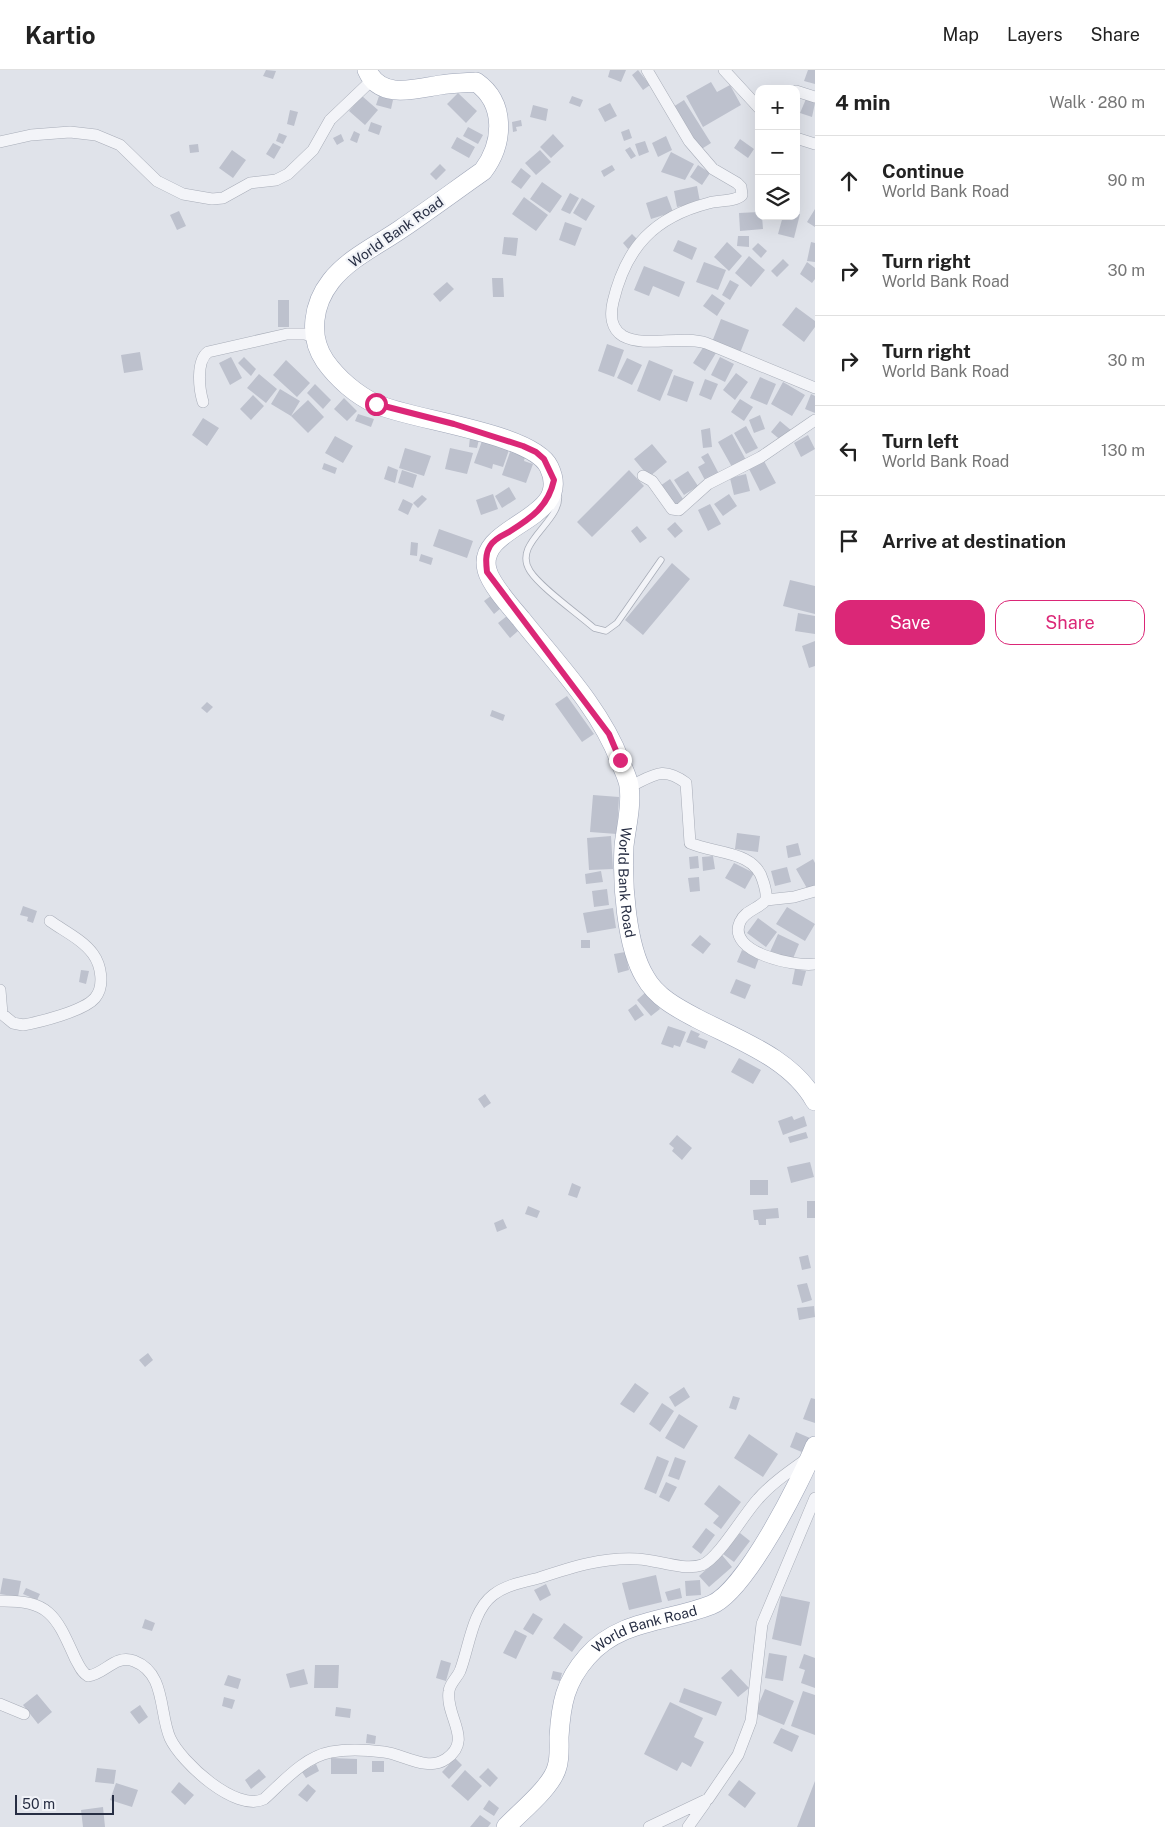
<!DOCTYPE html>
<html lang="en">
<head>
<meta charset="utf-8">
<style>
  :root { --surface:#fff; --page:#f6f6f6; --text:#222; --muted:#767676; --line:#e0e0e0; --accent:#db2777 }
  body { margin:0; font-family:"Public Sans",sans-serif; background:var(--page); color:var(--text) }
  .controls { position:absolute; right:15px; top:15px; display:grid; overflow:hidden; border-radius:10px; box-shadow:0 5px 20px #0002 }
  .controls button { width:45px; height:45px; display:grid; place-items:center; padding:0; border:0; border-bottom:1px solid var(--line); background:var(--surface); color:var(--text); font:25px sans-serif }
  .scale { position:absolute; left:15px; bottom:12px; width:99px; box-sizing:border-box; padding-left:5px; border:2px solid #272e43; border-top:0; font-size:14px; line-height:18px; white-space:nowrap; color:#272e43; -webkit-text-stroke:4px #f0f2f7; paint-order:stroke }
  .stop { position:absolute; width:15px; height:15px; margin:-11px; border:4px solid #db2777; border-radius:50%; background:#fff }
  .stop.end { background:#db2777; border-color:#fff; box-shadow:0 1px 5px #0008 }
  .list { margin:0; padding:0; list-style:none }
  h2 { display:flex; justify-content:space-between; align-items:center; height:65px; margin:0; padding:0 20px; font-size:21px }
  h2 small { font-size:16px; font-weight:400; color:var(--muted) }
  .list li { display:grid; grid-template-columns:32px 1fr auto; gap:15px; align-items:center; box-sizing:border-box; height:90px; padding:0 20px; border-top:1px solid var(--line) }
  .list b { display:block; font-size:19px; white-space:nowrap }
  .list p { margin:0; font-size:16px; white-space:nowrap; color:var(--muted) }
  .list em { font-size:16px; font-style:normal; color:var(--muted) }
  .actions { display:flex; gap:10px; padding:15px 20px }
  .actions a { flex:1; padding:11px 0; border:1px solid var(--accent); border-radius:15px; text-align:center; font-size:18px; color:var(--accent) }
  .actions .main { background:var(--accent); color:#fff }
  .icon { flex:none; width:28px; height:28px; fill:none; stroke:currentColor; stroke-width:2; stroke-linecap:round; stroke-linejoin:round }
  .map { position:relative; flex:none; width:815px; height:1757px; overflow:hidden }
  header { display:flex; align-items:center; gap:30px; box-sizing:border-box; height:70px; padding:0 25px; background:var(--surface); border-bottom:1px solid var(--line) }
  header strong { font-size:24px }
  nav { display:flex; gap:28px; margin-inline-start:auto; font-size:18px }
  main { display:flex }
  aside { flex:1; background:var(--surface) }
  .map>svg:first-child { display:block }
  .building { fill:#bdc1cd }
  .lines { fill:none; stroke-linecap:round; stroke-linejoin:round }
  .service-casing { stroke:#a8adb8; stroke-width:7 }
  .minor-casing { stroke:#a8adb8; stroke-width:12 }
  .primary-casing { stroke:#9ea5b7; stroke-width:20 }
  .service { stroke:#f3f4f8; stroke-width:5.5 }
  .minor { stroke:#f3f4f8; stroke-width:11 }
  .primary { stroke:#fff; stroke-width:19 }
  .route { stroke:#db2777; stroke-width:6 }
  .labels { text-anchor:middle; stroke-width:4.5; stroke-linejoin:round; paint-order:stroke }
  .street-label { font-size:14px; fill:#272e43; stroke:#f0f2f7 }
</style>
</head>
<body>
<header>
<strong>Kartio</strong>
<nav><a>Map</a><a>Layers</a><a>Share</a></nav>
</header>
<main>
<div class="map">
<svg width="815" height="1757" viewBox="0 0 815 1757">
  <rect width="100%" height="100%" fill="#e0e3ea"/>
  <path class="building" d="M266,0L276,1L273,9L263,6Z
    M610,0H626L621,12L608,7Z
    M638,0L650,15L643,20L632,5Z
    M808,0H815V14L804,11Z
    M711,12L717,22L730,15L741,35L703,57L686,26Z
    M458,23L477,41L466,53L447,34Z
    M362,26L378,40L365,55L349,41Z
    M379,26L393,30L391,39L376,35Z
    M572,26L583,30L580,37L569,33Z
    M806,29L815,33L812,47L800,43Z
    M684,30L711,73L700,80L673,37Z
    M610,33L617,46L605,52L598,39Z
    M533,35L548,39L546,51L530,47Z
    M290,40L298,42L294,56L287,54Z
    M521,50L522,56L516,57L517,61L513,62L512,52Z
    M371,52L382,56L379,65L368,61Z
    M468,57L483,65L478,74L463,66Z
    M629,59L632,68L624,71L621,62Z
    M354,61L360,64L357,73L350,70Z
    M279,63L287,66L283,74L276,71Z
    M341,64L344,71L337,75L333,68Z
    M553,64L564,76L551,88L540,77Z
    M666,66L672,80L658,87L652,73Z
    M457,67L475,77L469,88L451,78Z
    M740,69L754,79L748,88L734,78Z
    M645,71L649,82L639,86L635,74Z
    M273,73L281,77L274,89L266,84Z
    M198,74L199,82L190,83L189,75Z
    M630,77L636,86L631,89L625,80Z
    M232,80L246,90L233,108L219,98Z
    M540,80L551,92L536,105L525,93Z
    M671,82L694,94L685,110L661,102Z
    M440,94L446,100L436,110L430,104Z
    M612,95L615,100L604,107L601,101Z
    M698,95L710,103L702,115L690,107Z
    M521,98L531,106L521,119L511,112Z
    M542,112L562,126L550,143L530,129Z
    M697,116L700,132L677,137L674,121Z
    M570,123L579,128L570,144L561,140Z
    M667,126L673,142L651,149L646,133Z
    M524,127L548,145L536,161L512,144Z
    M582,128L595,136L586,151L573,143Z
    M815,139V157L807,152Z
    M179,141L186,156L177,160L170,145Z
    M759,142V146H762L763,159L740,161L739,143Z
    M796,144H800L794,168L778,164L783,146H796Z
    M565,152L582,158L575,176L559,170Z
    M632,164L637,169L628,179L623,173Z
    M738,166H749V177L737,176Z
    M504,167L518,168L516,186L502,184Z
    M678,170L697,178L692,190L673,181Z
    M727,172L742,186L729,201L714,187Z
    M811,172L815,173V192L807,191Z
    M758,173L767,181L761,188L752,179Z
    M749,186L765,200L751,217L735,203Z
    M783,189L789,195L777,207L771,201Z
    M704,192L726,200L718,220L696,212Z
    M807,192L815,198V209L812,213L800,204Z
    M644,196L685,212L679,227L653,216L649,226L634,220Z
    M492,208H503L504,227H493Z
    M730,210L739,215L730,230L722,225Z
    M447,212L454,219L440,232L433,224Z
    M712,224L725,233L717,246L703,236Z
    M278,230H289V257H278Z
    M796,237L815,251V257L804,272L782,255Z
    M721,249L749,260L740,283L712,272Z
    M607,274L624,280L614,307L598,301Z
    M704,276L716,283L705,301L693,293Z
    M140,282L143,300L124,303L121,285Z
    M231,287L242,308L230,315L219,293Z
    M244,287L256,299L251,306L238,293Z
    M720,287L734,294L725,312L711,305Z
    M627,288L642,295L632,315L617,308Z
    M286,290L310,313L297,327L273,305Z
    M649,290L673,300L660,331L637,321Z
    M736,303L748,312L735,330L723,320Z
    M259,304L277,319L266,333L247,318Z
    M674,305L694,312L687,332L667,325Z
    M760,307L776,314L767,335L750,328Z
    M705,309L718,314L711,330L699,325Z
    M783,312L805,325L792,346L771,334Z
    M315,314L331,330L323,339L307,323Z
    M280,319L300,331L291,346L271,334Z
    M811,324L815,326V343L805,339Z
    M253,325L264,336L251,350L240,339Z
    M344,328L357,341L347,351L334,339Z
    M740,329L753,337L744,351L731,342Z
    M308,330L324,347L308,363L291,346Z
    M358,344L374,349L371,357L355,351Z
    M760,345L765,359L754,363L749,350Z
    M203,348L219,358L207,376L192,365Z
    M780,351L792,361L783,372L771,362Z
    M746,356L758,378L746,384L734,363Z
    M710,358L712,377L703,378L701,360Z
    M732,364L746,390L732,397L718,372Z
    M808,365L815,379L801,387L794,373Z
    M335,366L353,376L343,393L325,383Z
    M470,367L479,369L477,378L469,377Z
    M482,371L510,377L503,397L493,394L492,399L474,393Z
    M652,374L667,392L649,407L634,389Z
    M405,378L431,386L424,406L399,398Z
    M450,378L473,383L467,404L445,399Z
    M510,382L525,387L524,391L533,394L526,413L502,405Z
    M708,383L719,404L706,412L698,397L705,393L701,387Z
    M764,391L776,413L760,421L749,399Z
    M324,393L337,398L335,404L322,399Z
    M388,396L398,400L395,413L384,409Z
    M402,400L417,405L413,418L398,413Z
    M629,400L644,416L592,467L577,452Z
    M688,401L698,416L684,425L674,410Z
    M746,404L750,421L734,425L730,408Z
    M670,409L683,429L674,436L660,416Z
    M509,417L516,429L502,438L495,426Z
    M493,424L498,439L481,445L476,430Z
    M729,424L737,436L723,446L714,434Z
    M422,425L427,429L418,438L413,433Z
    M403,429L413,434L408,445L398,440Z
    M710,434L721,454L708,461L698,440Z
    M675,452L683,461L675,468L667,459Z
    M637,456L647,468L640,473L631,461Z
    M439,459L473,471L467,488L433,476Z
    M411,472L418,473L417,486L410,485Z
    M421,484L433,488L431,495L419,491Z
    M672,493L690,509L643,565L625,550Z
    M790,510L815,516V544L783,536Z
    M492,525L501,538L494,544L484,531Z
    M798,543L815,546V564L795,561Z
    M507,546L518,561L510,568L498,553Z
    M815,571V596L809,598L802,576Z
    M567,626L594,664L582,672L555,634Z
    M207,632L213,637L207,643L201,638Z
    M492,640L505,645L503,651L490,646Z
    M593,725L619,727L617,764L590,762Z
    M737,763L760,766L758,782L735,779Z
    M611,766L613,799L589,800L587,768Z
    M798,773L801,785L788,788L786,776Z
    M698,786L699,798L690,799L689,787Z
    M713,786L715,799L703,801L702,787Z
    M813,789L815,793V816L808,820L796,799Z
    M734,793L754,803L745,819L725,808Z
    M787,797L791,812L775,816L771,801Z
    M601,801L603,812L586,814L585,804Z
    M699,807L700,821L690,822L688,808Z
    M607,819L609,835L594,837L592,821Z
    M23,836L37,841L33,853L27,851L28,847L20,845Z
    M787,837L815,854L805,871L776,854Z
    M613,838L616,858L587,863L583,843Z
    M758,848L777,862L766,877L747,863Z
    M778,864L799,874L792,891L770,882Z
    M700,865L711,874L703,884L691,875Z
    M581,870H590V878H581Z
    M742,880L759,888L755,899L737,892Z
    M625,882L629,900L618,903L614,884Z
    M795,899L806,901L802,916L792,914Z
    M81,900L89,901L86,914L79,912Z
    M736,909L751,915L745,929L730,923Z
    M646,922L660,939L651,946L637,930Z
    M636,934L644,945L635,951L628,940Z
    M668,956L686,962L680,977L674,975L673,978L661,974Z
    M691,960L700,964L698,967L708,971L705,979L686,972Z
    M739,988L761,1000L753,1014L731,1002Z
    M485,1024L491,1033L484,1038L478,1029Z
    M792,1046L794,1050L804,1046L807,1056L783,1065L778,1051Z
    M806,1062L808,1068L790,1073L788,1067Z
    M677,1065L692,1078L682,1090L672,1081L674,1078L669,1074Z
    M810,1092L814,1107L791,1113L787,1097Z
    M750,1110H768V1125H750Z
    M572,1113L581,1117L577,1128L568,1125Z
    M807,1131H815V1148H807Z
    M528,1136L540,1141L537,1148L525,1144Z
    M778,1138L779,1148L766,1149V1155H759L758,1150H754L753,1140Z
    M503,1149L507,1158L497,1162L494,1153Z
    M808,1185L811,1198L802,1200L799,1187Z
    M807,1213L812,1230L802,1233L797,1215Z
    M814,1236L815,1247L799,1250L797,1238Z
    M148,1283L153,1290L145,1297L139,1290Z
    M635,1313L649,1323L634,1343L620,1334Z
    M684,1317L690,1327L675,1337L669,1327Z
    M733,1326L740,1328L736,1340L729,1338Z
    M811,1328L815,1329V1353L803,1349Z
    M662,1333L674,1341L660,1362L649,1354Z
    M679,1344L698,1356L684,1379L665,1368Z
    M796,1362L810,1368L804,1383L790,1377Z
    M749,1364L778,1384L763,1407L734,1388Z
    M657,1386L669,1391L656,1424L644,1419Z
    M675,1387L686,1391L679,1410L668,1406Z
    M666,1412L677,1417L669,1432L659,1427Z
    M719,1415L741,1432L721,1459L713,1453L719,1446L704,1434Z
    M706,1458L715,1465L701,1484L692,1477Z
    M740,1463L750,1471L734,1492L723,1484Z
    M722,1485L732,1497L709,1517L699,1506Z
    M656,1505L662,1532L629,1540L622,1513Z
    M3,1508L21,1511L18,1527L0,1524Z
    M700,1510L701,1525L686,1526L685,1511Z
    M546,1514L551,1525L540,1531L534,1520Z
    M26,1518L40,1524L37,1530L23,1524Z
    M680,1518L682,1528L668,1531L665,1522Z
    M781,1526L810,1532L801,1576L772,1569Z
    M533,1543L543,1549L533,1565L523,1559Z
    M145,1549L155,1553L152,1561L142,1558Z
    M564,1553L583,1567L572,1582L553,1568Z
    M515,1560L527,1566L516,1589L503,1583Z
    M769,1583L787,1586L783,1611L765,1608Z
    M804,1584L815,1588V1618L801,1613L805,1600L799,1598Z
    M441,1590L451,1593L446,1611L436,1608Z
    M315,1595H339L338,1618H314Z
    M304,1599L308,1614L290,1618L286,1604Z
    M731,1599L749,1618L738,1627L721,1608Z
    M553,1601L562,1603L560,1611L551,1609Z
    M228,1605L241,1609L238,1619L224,1615Z
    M684,1618L722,1632L716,1646L679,1632Z
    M765,1619L794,1631L784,1655L755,1643Z
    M803,1621L815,1625V1665L791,1656Z
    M37,1624L52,1642L38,1654L23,1635Z
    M224,1627L235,1630L232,1639L222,1636Z
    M670,1632L703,1648L694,1667L704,1672L691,1697L682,1692L677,1701L644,1684Z
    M140,1635L148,1647L139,1654L130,1642Z
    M336,1637L351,1639L350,1648L335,1646Z
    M781,1658L799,1666L792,1682L773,1673Z
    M367,1664L376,1666L375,1674L366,1673Z
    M331,1688L357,1689V1704H331Z
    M455,1688L462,1695L449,1709L442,1702Z
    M372,1691H384V1702H372Z
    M316,1694L319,1701L306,1708L302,1702Z
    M97,1698L116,1700L114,1714L95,1712Z
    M488,1698L498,1708L490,1717L479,1707Z
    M259,1699L266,1707L251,1719L245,1710Z
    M465,1700L482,1716L468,1731L451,1716Z
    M739,1710L756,1723L745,1738L728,1725Z
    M815,1711V1757H797Z
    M179,1712L194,1725L185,1735L171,1722Z
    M116,1713L138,1720L132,1737L110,1730Z
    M308,1714L316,1721L307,1732L298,1725Z
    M489,1730L499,1738L494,1746L483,1739Z
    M103,1737L105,1757H83L81,1740Z
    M480,1745L491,1753L488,1757H470Z"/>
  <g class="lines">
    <defs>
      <path id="service" d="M558,422C565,451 511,472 530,501C541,518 577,543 594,558L606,561L617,553L661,490"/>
      <path id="minor" d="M647,0L689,71L713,99L737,113L741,117L742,125C735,132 719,130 709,133C654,147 626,177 613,232C610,245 611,259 623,266C645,278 681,265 706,273L815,318
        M724,0L759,38
        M796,21L815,27
        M796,68L815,74
        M0,72L31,65L70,62L96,65L120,75L157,111L183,124L212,129L223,128L250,113L276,110L288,104L313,80L330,50L372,10
        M203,332C199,319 196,291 208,282L287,264H305L314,267
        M643,406L652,411L672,439L679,440L708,414L761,387L815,350
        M629,717C653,706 662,695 686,713L690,773C714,784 755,780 763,811C765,817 767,823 766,830C759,839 745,840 740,852C726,883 796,897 815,894
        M766,830L794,827L815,821
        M0,920L2,944L13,953L23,955C40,952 84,941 95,928C105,916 101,895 93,884C83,870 64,861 50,851
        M0,1531C50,1530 56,1546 75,1588C79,1595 81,1602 88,1606C105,1604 115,1584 134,1591C166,1603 159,1643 170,1668C181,1692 236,1743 264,1729C283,1712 304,1687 331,1682C347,1679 368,1680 384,1682C403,1684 427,1702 446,1689C474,1670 445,1647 449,1621C450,1613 457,1608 460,1601C469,1578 472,1541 493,1525C506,1515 523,1512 539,1508C572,1497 603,1487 638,1489C658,1490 683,1501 702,1495C718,1489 744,1444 758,1429C772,1413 790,1401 808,1388
        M0,1634L24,1644
        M649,1757L708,1729L738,1685L751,1651L762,1554L815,1428
        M688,1757L705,1733"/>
      <g id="primary">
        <path id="s1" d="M367,0C380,30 415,19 440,15C452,13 464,13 476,12C506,33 504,73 483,101C456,120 429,140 401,159C378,175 349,188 331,211C313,234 308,266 325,291C337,308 356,325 376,334C411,350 533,363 549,397C575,451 475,454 487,500C491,515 511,537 521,549C556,593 600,638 620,691C623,699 628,708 629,716C632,735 626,758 624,776C622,812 626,876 645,907C656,927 677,938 696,948C738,970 791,988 815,1031"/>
        <path id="s2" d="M506,1757C520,1742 552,1717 557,1697C560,1688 559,1676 559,1667C561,1634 565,1612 587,1587C620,1549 668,1552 711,1535C745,1522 801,1411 815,1376"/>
      </g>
    </defs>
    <use href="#service" class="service-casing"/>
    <use href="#minor" class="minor-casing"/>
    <use href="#primary" class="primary-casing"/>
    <use href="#service" class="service"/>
    <use href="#minor" class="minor"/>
    <use href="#primary" class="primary"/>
  </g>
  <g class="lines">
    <path class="route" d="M376,334L454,354L523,376L536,382L544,389L554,410C548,437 531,448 509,462C503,465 494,469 490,476C485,484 486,493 487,502L609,664L620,690"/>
  </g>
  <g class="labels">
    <g class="street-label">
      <text transform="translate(396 162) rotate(-35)" y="5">World Bank Road</text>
      <text dy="5" stroke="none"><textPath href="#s1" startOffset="1236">World Bank Road</textPath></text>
      <text dy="5" stroke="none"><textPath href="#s2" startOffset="262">World Bank Road</textPath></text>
    </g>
  </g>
</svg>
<div class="controls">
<button>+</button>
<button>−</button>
<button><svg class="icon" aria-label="layers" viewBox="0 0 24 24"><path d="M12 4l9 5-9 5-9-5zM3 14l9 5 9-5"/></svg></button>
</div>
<div class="scale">50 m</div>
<div class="stop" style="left:376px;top:334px"></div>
<div class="stop end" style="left:620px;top:690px"></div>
</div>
<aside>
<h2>4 min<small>Walk · 280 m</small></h2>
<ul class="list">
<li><svg class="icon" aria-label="ahead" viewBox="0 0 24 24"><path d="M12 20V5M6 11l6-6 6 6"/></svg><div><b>Continue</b><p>World Bank Road</p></div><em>90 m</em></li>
<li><svg class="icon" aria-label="right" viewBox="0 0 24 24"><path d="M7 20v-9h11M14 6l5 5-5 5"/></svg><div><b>Turn right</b><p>World Bank Road</p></div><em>30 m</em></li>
<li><svg class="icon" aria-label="right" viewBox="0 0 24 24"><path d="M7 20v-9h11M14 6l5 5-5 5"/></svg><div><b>Turn right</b><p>World Bank Road</p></div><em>30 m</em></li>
<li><svg class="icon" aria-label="left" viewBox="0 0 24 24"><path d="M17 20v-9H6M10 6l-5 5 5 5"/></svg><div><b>Turn left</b><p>World Bank Road</p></div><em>130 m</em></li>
<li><svg class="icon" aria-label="arrive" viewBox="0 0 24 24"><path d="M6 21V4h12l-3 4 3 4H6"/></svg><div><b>Arrive at destination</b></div></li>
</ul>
<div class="actions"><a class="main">Save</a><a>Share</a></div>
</aside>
</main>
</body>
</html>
